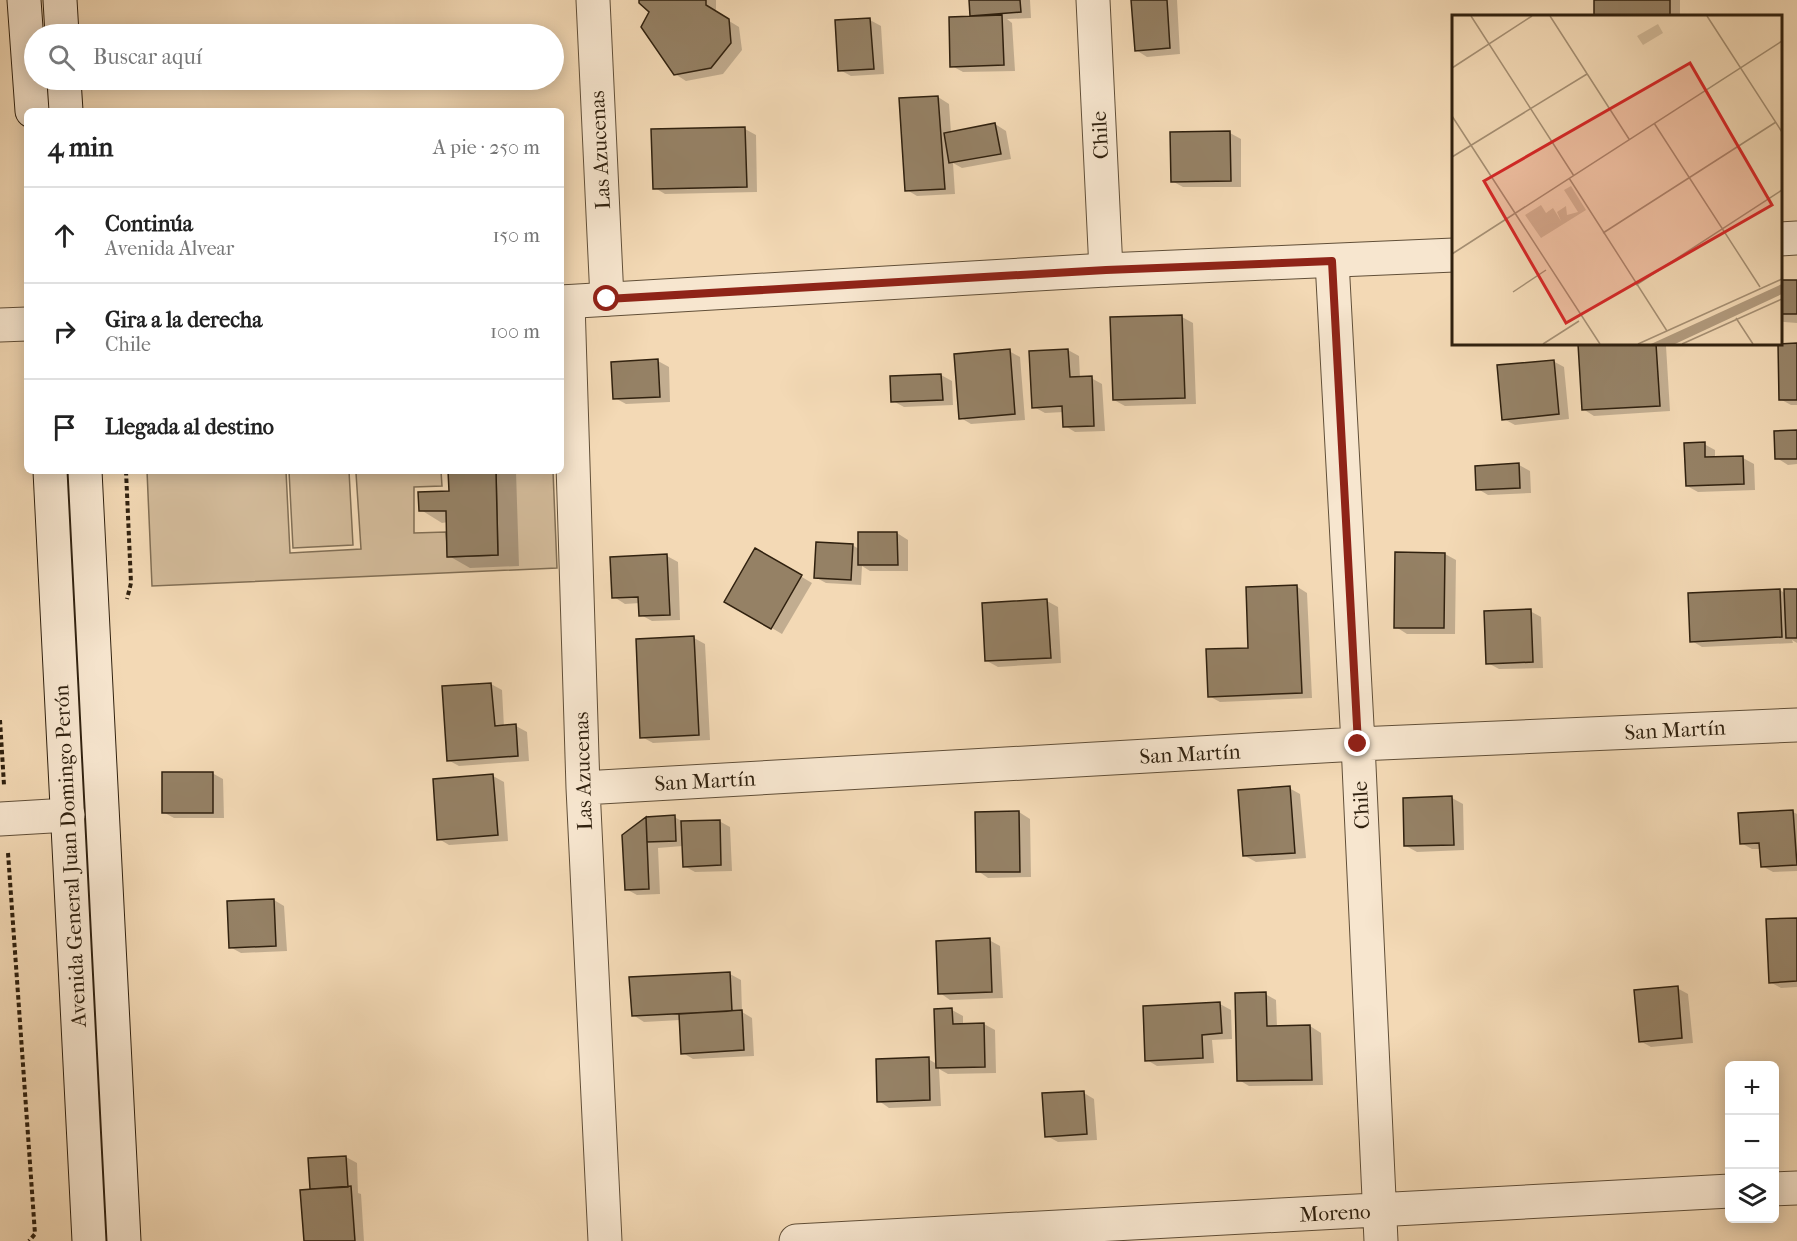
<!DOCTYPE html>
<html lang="es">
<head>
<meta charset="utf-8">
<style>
  :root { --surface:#fff; --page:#f2f2f2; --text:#222; --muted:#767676; --line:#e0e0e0 }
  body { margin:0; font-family:"IM FELL French Canon",serif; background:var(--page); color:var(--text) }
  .controls { position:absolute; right:18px; bottom:18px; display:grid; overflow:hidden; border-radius:9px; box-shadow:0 3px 15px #0003 }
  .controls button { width:54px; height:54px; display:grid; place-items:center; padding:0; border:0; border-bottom:2px solid var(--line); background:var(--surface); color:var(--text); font:30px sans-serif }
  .stop { position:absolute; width:18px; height:18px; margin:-14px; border:4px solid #8f2418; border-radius:50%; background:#fff }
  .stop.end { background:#8f2418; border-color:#fff; box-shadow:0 2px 6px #0008 }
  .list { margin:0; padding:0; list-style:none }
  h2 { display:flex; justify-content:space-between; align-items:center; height:78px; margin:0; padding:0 24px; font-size:26px }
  h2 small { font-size:20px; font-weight:400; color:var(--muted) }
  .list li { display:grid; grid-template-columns:39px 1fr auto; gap:18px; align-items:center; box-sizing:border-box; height:96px; padding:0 24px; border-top:2px solid var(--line) }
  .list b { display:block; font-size:22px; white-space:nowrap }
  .list p { margin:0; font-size:20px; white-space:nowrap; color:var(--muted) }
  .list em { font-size:20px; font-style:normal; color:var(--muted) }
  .icon { flex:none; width:33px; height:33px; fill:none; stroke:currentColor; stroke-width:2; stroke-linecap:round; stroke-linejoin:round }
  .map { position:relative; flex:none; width:1797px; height:1241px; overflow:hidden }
  .search { position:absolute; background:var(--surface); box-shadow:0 3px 15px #0003; left:24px; top:24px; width:540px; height:66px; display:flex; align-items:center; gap:15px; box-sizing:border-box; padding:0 21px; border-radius:33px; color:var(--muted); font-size:22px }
  .panel { position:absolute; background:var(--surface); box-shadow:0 3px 15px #0003; left:24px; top:108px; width:540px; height:366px; border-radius:9px }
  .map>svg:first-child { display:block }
  .grass { fill:#d2ba99; stroke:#816e54; stroke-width:1.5 }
  .shadow { fill:#0003 }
  .building { fill:#958165; stroke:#30210f; stroke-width:1.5 }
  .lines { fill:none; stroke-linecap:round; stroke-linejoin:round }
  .minor-casing { stroke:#614f38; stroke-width:35 }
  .tertiary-casing { stroke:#614f38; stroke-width:35 }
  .secondary-casing { stroke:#30210f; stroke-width:35 }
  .path { stroke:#30210f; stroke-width:4; stroke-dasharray:4.5 3; stroke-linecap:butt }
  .minor { stroke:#f7e6cf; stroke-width:33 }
  .tertiary { stroke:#f7e6cf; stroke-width:33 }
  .secondary { stroke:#f7e6cf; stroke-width:33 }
  .route { stroke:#8f2418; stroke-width:8 }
  .labels { text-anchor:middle; stroke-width:4.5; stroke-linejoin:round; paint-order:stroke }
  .street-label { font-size:21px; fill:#30210f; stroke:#f7e6cf }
  .inset-road { fill:none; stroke:#a58f73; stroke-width:1.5 }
  .view { fill:#d62828; fill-opacity:0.15; stroke:#d62828; stroke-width:3 }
  .inset-edge { fill:none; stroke:#30210f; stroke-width:3 }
</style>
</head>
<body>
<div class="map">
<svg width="1797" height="1241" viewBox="0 0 1797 1241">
  <rect width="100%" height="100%" fill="#f3d9b5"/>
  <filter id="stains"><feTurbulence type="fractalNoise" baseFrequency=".00333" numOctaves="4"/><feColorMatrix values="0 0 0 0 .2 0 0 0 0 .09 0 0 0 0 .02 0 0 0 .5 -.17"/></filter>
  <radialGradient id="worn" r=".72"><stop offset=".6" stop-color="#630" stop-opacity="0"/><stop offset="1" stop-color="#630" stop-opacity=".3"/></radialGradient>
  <path class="grass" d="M147,471H286L290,553L361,549L356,473L441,471L442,486L414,487V533L446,532L448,557L498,555L496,471H553L557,568L152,586Z
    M289,471H349L353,545L293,548Z"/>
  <path class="shadow" d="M640,0H716V13L739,27L742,50L723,74L686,81L675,74L651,12Z
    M970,0H1030L1031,18L1007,19L1012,23L1015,71L963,72L952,66L971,17Z
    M1133,0H1177L1180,54L1147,57L1136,50Z
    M1595,0H1680V16H1595Z
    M870,20L881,26L884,74L851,76L840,70Z
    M938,97L949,104L951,133L995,124L1006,131L1011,159L962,168L953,163L955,194L917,196L907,190Z
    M745,129L756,135L757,192L665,194L655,188Z
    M1230,133L1241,139V187H1183L1172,181Z
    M1780,282H1797V323L1784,322L1780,321Z
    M1182,317L1193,323L1196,404L1125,406L1114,400Z
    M1579,344H1661L1666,346L1670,411L1594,416L1583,409Z
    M1797,344V405H1791L1780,399Z
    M1068,350L1079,356L1080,378H1091L1102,384L1105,431L1075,432L1065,426L1064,412L1045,413L1034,407L1031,352Z
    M1009,351L1020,357L1025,420L971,424L961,418Z
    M658,361L669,367L670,402L626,404L615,398Z
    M1553,361L1564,367L1569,419L1515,425L1504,419Z
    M941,375L952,381L953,405L904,407L893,401Z
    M1797,432V464L1788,465L1777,458Z
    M1704,444L1715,450V459L1743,458L1754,464L1755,490L1698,492L1687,486Z
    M1519,465L1530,471L1531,493L1488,495L1478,489Z
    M450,471H516L519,566L470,568L449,556L448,522L442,523L421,510L450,493Z
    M897,533L908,540V571H870L862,566L861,585L826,583L815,577L852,545L859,549Z
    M756,550L812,583L782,634L726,601Z
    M1445,554L1456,560L1455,634H1407L1396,627Z
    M667,556L678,562L680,620L652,621L641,615L640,603L625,604L614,597Z
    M1296,586L1307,593L1312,698L1220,702L1209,696L1250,649Z
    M1780,590L1786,594L1797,590V643L1792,640L1793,643L1702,647L1692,641Z
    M1047,601L1058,607L1061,663L998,667L987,661Z
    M1530,611L1541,617L1543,668L1499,669L1488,663Z
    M694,638L705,644L710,740L653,743L642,737Z
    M491,684L502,690L504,727L516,726L527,732L529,761L459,766L448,760Z
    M212,773L223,779L224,818H174L163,812Z
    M493,776L504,782L508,841L449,845L439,839Z
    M1289,788L1300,794L1306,858L1256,862L1245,856Z
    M1452,798L1463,804L1464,850L1417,852L1406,846L1404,800Z
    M1019,812L1030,819L1031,877L988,878L978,871L977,813Z
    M1793,812L1797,814V871L1773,872L1762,866L1761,849H1752L1741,843Z
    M674,817L684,822L719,821L730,827L732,871L695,872L684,866L683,846L658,848L660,894L637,895L626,889L624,836Z
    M274,900L284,906L287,951L241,953L230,947Z
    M1797,920V987L1781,988L1770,982Z
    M989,940L1000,946L1003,998L950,1000L940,993Z
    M730,974L741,980L742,1012L752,1018L754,1056L693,1059L683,1053L680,1020L644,1022L633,1015Z
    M1677,988L1688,994L1693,1043L1651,1047L1640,1041Z
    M1265,994L1276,1000L1277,1027L1310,1026L1321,1033L1323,1085L1249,1086L1239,1080Z
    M1220,1004L1231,1010L1232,1039L1212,1040L1214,1063L1157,1066L1147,1060L1144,1008Z
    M952,1010L963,1016V1025L984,1024L995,1030L996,1073L948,1074L939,1069L941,1106L889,1108L879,1101L928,1059L937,1064Z
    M1084,1093L1094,1099L1097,1140L1058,1142L1047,1136Z
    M346,1157L357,1163L358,1193L361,1194L364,1241H305L312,1191L309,1159Z"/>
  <path class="building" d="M639,0H706V5L729,19L731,43L711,68L674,75L641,27L649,12L639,3Z
    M969,0H1020L1021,12L970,16Z
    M1131,0H1167L1170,48L1135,51Z
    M1594,0H1670V16H1594Z
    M1002,15L1004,65L950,67L949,17Z
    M870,18L874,69L838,71L835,20Z
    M938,96L945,189L905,191L899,98Z
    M995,123L1001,154L949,163L944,133Z
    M745,127L747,187L653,189L651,129Z
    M1230,131L1231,181L1171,182L1170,132Z
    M1780,280H1797V314H1780Z
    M1182,315L1185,398L1113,400L1110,317Z
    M1797,343V400H1779L1778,344Z
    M1578,344H1656L1660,406L1582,410Z
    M1010,349L1015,414L959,419L954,354Z
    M1068,349L1070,377L1092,376L1094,426L1063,427L1062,406L1032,408L1029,351Z
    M658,359L660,397L613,399L611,362Z
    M1554,360L1559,414L1502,420L1497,365Z
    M941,374L943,400L891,402L890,376Z
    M1797,430V459H1775L1774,431Z
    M1705,442V457L1743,456L1744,484L1686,486L1684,443Z
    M1519,463L1520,488L1476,490L1475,466Z
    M448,471H496L498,555L447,557L446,511H419L418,492L449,491Z
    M858,532H897L898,565H858Z
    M816,542L853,544L851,580L814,578Z
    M755,548L802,575L771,629L724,602Z
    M1395,552L1445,553L1444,628H1394Z
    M667,554L670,615L639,616L638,597L612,598L610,557Z
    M1297,585L1302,693L1208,697L1206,649L1248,648L1246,587Z
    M1780,589L1782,637L1690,642L1688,593Z
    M1784,589H1797V638H1786Z
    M1047,599L1051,658L985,661L982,603Z
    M1531,609L1533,662L1486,664L1484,611Z
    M694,636L699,735L640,738L636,639Z
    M491,683L495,726L516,724L518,756L447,761L442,686Z
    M162,772H213V813H162Z
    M493,774L498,835L437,840L433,779Z
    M1290,786L1295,853L1243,856L1238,790Z
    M1452,796L1454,845L1404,846L1403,798Z
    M1793,810L1797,865L1761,867L1759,843L1740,844L1738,813Z
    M1019,811L1020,872H976L975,812Z
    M675,815L676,841L647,842L646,817Z
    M646,817L649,889L625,890L622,835Z
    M720,820L721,865L683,867L681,821Z
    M274,899L276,946L229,948L227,901Z
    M1797,918V981L1769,983L1766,919Z
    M990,938L992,992L938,994L936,941Z
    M730,972L732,1011L632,1016L629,977Z
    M1678,986L1682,1038L1639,1042L1634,990Z
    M1266,992L1267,1026L1310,1025L1312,1080L1237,1081L1235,993Z
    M1220,1002L1222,1033L1202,1035L1203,1058L1145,1061L1143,1006Z
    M952,1008L953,1024L984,1023L985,1067L936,1068L934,1009Z
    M742,1010L744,1050L681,1054L679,1014Z
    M929,1057L930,1100L877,1102L876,1059Z
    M1084,1091L1087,1134L1045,1137L1042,1093Z
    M346,1156L348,1187L310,1189L308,1158Z
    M351,1186L355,1241H304L300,1190Z"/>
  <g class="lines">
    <defs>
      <path id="minor" d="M593,0L607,299
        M1093,0L1106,270
        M1332,261L1358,744L1381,1241
        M568,302L583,788L605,1241
        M0,325L27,324
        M583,788L1358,744L1797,725
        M0,819L68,815
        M1774,1189L1797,1188
        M796,1241L1730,1191"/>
      <path id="tertiary" d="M1780,239L1797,238
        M561,302L1106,270L1454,255"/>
      <path id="secondary" d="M24,0L32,111
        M60,0L62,34
        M64,80L66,111
        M50,471L89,1241
        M85,471L124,1241"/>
    </defs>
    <use href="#minor" class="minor-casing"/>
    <use href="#tertiary" class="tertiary-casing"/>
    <use href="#secondary" class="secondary-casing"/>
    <path class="path" d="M126,471L131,583L127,599
      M0,720L4,785
      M8,853L35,1234L29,1241"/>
    <use href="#minor" class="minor"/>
    <use href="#tertiary" class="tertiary"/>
    <use href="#secondary" class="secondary"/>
  </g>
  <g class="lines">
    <path class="route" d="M607,299L1106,270L1332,261L1358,744"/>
  </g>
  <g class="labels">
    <g class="street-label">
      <text transform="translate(1100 135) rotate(-93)" y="7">Chile</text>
      <text transform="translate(600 150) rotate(-93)" y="7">Las Azucenas</text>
      <text transform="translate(1675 730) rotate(-3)" y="7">San Martín</text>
      <text transform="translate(1190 754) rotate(-3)" y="7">San Martín</text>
      <text transform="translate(583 771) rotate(-92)" y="7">Las Azucenas</text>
      <text transform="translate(705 781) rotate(-3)" y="7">San Martín</text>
      <text transform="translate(1361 805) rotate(-93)" y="7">Chile</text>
      <text transform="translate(70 856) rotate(-93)" y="7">Avenida General Juan Domingo Perón</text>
      <text transform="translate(1335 1213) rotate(-3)" y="7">Moreno</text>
    </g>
  </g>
  <g transform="translate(1452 15)">
    <rect width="330" height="330" fill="#f3d9b5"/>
    <path d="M206,9L211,18L191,30L185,21ZM119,171L134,195L89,223L73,200L89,190L94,198L101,193L109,206L105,197L114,191L115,200L126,197L112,175Z" fill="#d2ba99"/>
    <path d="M330,269V279L223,329H199Z" fill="#b19a7d"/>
    <path class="inset-road" d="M19,1L122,161M98,1L177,124M255,1L330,117M0,53L80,1M0,101L148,329M202,108L308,272M0,142L135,59M117,163L215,316M151,218L324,107M0,239L330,26M184,270L330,175M61,277L94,255M284,303L301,329M91,329L127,306M186,329L330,264M230,329L330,284"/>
    <path class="view" d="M238,48L320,190L114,308L32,166Z"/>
    <rect width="330" height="330" class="inset-edge"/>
  </g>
  <rect width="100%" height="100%" filter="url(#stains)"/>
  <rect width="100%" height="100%" fill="url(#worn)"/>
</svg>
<div class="controls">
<button>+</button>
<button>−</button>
<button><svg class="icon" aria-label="layers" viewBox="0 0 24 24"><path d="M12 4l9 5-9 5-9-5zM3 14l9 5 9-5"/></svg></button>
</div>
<div class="stop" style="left:607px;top:299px"></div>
<div class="stop end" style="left:1358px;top:744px"></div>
<div class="search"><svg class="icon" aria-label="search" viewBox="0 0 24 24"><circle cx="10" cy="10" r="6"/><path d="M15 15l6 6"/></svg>Buscar aquí</div>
<section class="panel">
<h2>4 min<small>A pie · 250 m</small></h2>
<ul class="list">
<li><svg class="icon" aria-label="ahead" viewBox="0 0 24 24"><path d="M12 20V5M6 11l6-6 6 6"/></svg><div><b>Continúa</b><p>Avenida Alvear</p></div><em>150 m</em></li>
<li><svg class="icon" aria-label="right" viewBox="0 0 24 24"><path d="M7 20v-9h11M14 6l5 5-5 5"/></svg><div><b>Gira a la derecha</b><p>Chile</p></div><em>100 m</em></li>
<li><svg class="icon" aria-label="arrive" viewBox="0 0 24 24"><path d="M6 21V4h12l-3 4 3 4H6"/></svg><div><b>Llegada al destino</b></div></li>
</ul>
</section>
</div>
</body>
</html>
